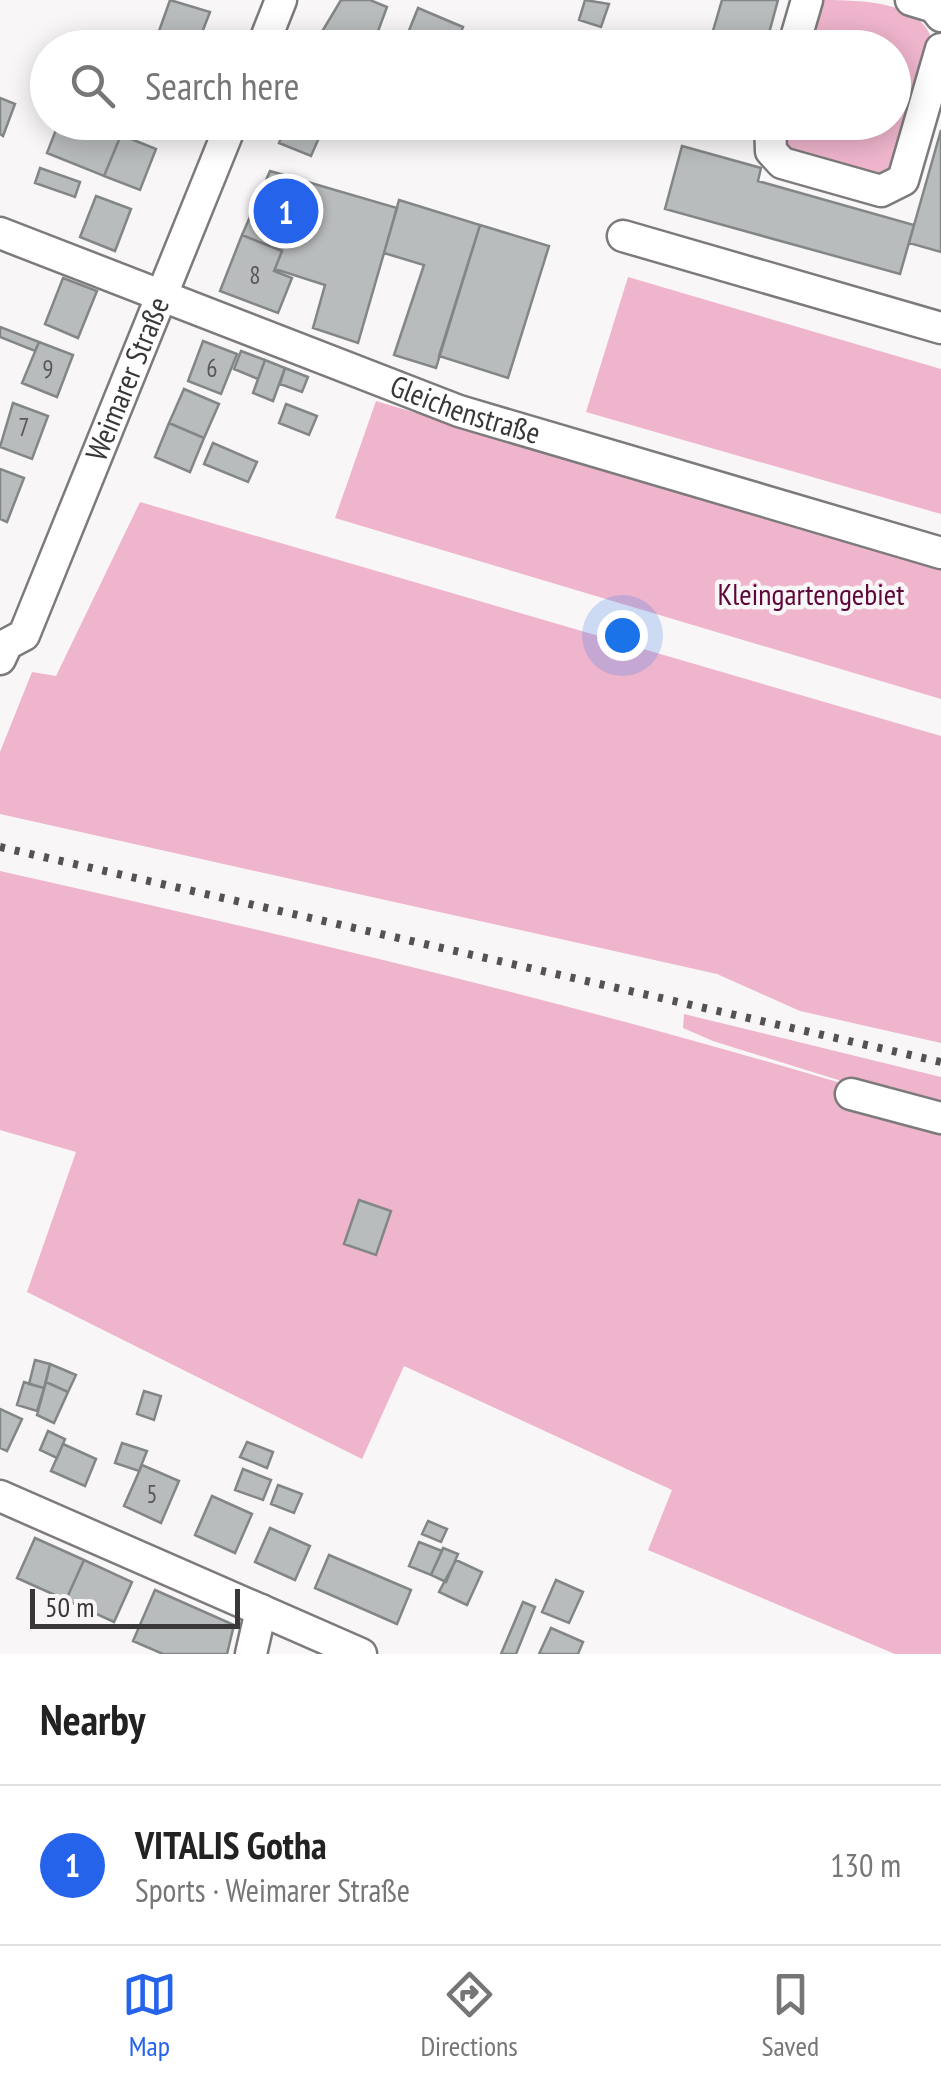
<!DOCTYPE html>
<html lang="en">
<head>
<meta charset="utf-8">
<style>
  :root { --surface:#fff; --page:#f2f2f2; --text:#222; --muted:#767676; --line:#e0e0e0; --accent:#2563eb }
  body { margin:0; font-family:"PT Sans Narrow",sans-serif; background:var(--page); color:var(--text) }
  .scale { position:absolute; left:30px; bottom:25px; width:210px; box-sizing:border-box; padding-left:10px; border:5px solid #393738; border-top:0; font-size:28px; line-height:35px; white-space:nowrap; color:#393738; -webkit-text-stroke:8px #f9f6f7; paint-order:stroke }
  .you { position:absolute; left:622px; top:635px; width:35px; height:35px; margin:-25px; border:8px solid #fff; border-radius:50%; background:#1a73e8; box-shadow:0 0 0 15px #1a73e833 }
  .badge { display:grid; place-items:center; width:65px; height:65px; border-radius:50%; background:var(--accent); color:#fff; font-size:32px; font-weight:700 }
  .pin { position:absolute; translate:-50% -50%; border:5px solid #fff; box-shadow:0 2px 10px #0006 }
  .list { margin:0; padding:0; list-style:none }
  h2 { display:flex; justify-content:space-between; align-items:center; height:130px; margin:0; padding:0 40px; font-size:42px }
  h2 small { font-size:32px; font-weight:400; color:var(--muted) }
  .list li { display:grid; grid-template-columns:65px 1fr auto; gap:30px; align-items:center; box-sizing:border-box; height:160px; padding:0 40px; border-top:2px solid var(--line) }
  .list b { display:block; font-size:38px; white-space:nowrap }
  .list p { margin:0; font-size:32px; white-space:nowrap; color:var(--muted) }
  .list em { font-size:32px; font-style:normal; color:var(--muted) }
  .icon { flex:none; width:55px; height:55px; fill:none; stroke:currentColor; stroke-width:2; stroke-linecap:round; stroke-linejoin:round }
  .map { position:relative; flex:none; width:941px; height:1654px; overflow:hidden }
  .search { position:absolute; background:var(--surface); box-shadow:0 5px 25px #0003; left:30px; right:30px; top:30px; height:110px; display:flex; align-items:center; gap:25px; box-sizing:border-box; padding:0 35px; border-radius:55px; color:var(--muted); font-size:38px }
  .sheet { height:290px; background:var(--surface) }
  nav { display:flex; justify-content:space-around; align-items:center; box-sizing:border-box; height:140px; border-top:2px solid var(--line); background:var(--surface); font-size:28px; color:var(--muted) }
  nav a { display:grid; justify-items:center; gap:5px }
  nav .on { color:var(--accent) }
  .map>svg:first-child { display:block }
  .green { fill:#efb5cd }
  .building { fill:#b9bcbd; stroke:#838687; stroke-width:2.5 }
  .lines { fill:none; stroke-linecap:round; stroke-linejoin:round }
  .minor-casing { stroke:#7d7a7b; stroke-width:35 }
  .minor { stroke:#fff; stroke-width:30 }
  .rail { stroke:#545253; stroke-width:8; stroke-dasharray:5 10; stroke-linecap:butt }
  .labels { text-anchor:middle; stroke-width:9; stroke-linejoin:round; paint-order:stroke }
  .number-label { font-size:25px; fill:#595859 }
  .street-label { font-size:30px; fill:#393738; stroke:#f9f6f7 }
  .park-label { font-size:30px; fill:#5e053a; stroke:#f9f6f7 }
</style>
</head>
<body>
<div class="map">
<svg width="941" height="1654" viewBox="0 0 941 1654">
  <rect width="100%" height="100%" fill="#f9f6f7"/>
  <path class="green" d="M818,0C856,0 921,0 932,40L894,167L873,177L794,156L780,143V123L894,122V48L802,47Z
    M628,277L941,369V514L586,412Z
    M376,401L941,569V699L335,518Z
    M140,502L941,736V1043L800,1011L717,974L0,814V752L32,672L56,676Z
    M0,871C317,942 631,1016 941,1114V1654H895L648,1550L672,1490L404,1366L362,1459L27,1292L76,1152L0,1130Z
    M684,1014L941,1077V1112L713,1041L683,1028Z"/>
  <path class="building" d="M170,0L210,12L196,48H153Z
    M341,0H370L387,7L377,34L382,36L377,48H352L320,35Z
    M585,0L609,4L601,27L579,20Z
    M722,0H778L765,48H708Z
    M418,8L463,27L455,48H402Z
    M0,98L15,104L3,136L0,134Z
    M59,122H91L121,135L104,176L47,153Z
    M288,122H326L311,156L279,143Z
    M941,130V252L909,243Z
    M121,135L156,149L140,190L104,176Z
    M682,146L761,168L758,181L914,225L900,274L665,209Z
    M40,168L80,182L75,197L35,183Z
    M270,171L397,208L358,343L313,328L325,285L275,269L282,251L242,235Z
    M96,196L131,209L115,251L80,237Z
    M399,200L480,225L436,368L394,355L424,265L384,253Z
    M480,225L549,246L508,378L439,356Z
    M242,235L282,251L274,271L292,278L278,313L220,291Z
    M63,278L97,291L78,338L45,324Z
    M0,327L39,342L35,351L0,337Z
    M203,341L237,354L221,394L188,381Z
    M39,342L73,355L57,397L22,383Z
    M241,351L265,360L258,379L234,369Z
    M265,360L285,368L273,401L253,393Z
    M285,368L308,377L302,392L280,384Z
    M184,389L219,404L204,438L169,423Z
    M13,403L48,416L32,459L0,447Z
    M286,404L317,416L309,435L279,423Z
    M169,423L204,438L190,472L155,457Z
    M213,443L257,462L248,482L204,464Z
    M0,469L24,478L7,522L0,519Z
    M359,1200L391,1211L376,1255L344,1244Z
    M35,1360L50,1364L44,1388L29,1384Z
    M50,1364L76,1375L68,1392L46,1382Z
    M24,1382L44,1388L37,1411L17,1405Z
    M46,1382L68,1392L54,1423L37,1415Z
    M144,1391L161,1396L154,1420L137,1414Z
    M0,1409L22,1419L7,1451L0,1448Z
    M48,1431L65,1439L57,1458L40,1450Z
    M247,1442L273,1452L267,1468L240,1457Z
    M122,1443L147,1451L139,1471L115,1463Z
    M63,1444L96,1459L85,1486L51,1471Z
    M142,1465L179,1481L161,1523L124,1506Z
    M243,1469L271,1480L263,1500L235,1490Z
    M278,1485L302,1494L294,1513L271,1504Z
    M212,1496L252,1514L235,1553L195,1535Z
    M428,1521L447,1529L441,1542L422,1534Z
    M270,1528L310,1546L295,1580L255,1562Z
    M35,1538L84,1560L66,1600L17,1578Z
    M419,1542L442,1551L431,1575L409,1566Z
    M443,1548L458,1554L446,1582L431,1575Z
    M329,1555L411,1590L397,1624L315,1588Z
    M84,1560L132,1582L114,1622L66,1600Z
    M456,1560L482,1572L467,1605L439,1592Z
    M556,1580L583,1592L569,1623L542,1612Z
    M155,1590L234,1625L227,1654H163L133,1641Z
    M523,1602L535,1607L516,1654H501Z
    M551,1628L583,1642L578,1654H539Z"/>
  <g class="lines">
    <defs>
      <g id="minor">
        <path d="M911,0L934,7L941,16"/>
        <path d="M262,48L281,0"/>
        <path d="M793,48L807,0"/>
        <path d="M770,122L771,151L782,163L881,191L903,180L941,49"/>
        <path id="s1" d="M0,233L459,411L941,553"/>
        <path d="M623,236L941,328"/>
        <path id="s2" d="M0,659L7,644L24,635L232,122"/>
        <path d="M851,1094L941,1118"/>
        <path d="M0,1496L361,1654"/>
        <path d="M251,1654L261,1610"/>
      </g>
    </defs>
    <use href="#minor" class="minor-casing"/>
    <use href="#minor" class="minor"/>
    <path class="rail" d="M0,847L941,1062"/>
  </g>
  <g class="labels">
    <g class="number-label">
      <text x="255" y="284">8</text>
      <text x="212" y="377">6</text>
      <text x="48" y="378">9</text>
      <text x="24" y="436">7</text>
      <text x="152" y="1503">5</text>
    </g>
    <g class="street-label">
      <text dy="10" stroke="none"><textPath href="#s2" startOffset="312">Weimarer Straße</textPath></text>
      <text dy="10" stroke="none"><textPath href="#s1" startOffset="498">Gleichenstraße</textPath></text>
    </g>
    <g class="park-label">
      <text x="811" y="605">Kleingartengebiet</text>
    </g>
  </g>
</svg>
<div class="scale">50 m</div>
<div class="you"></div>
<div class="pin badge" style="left:286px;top:211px">1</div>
<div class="search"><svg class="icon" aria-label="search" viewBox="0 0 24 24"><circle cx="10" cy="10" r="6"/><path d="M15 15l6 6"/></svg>Search here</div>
</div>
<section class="sheet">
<h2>Nearby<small></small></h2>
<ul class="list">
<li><span class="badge">1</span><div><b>VITALIS Gotha</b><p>Sports · Weimarer Straße</p></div><em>130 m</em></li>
</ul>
</section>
<nav>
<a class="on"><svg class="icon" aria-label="map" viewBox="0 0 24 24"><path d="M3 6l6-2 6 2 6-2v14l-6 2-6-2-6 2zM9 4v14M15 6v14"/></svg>Map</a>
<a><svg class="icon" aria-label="directions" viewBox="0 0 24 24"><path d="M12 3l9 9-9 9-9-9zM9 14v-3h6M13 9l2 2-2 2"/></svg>Directions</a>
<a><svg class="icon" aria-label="saved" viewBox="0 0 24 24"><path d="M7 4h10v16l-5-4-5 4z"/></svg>Saved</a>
</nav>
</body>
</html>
